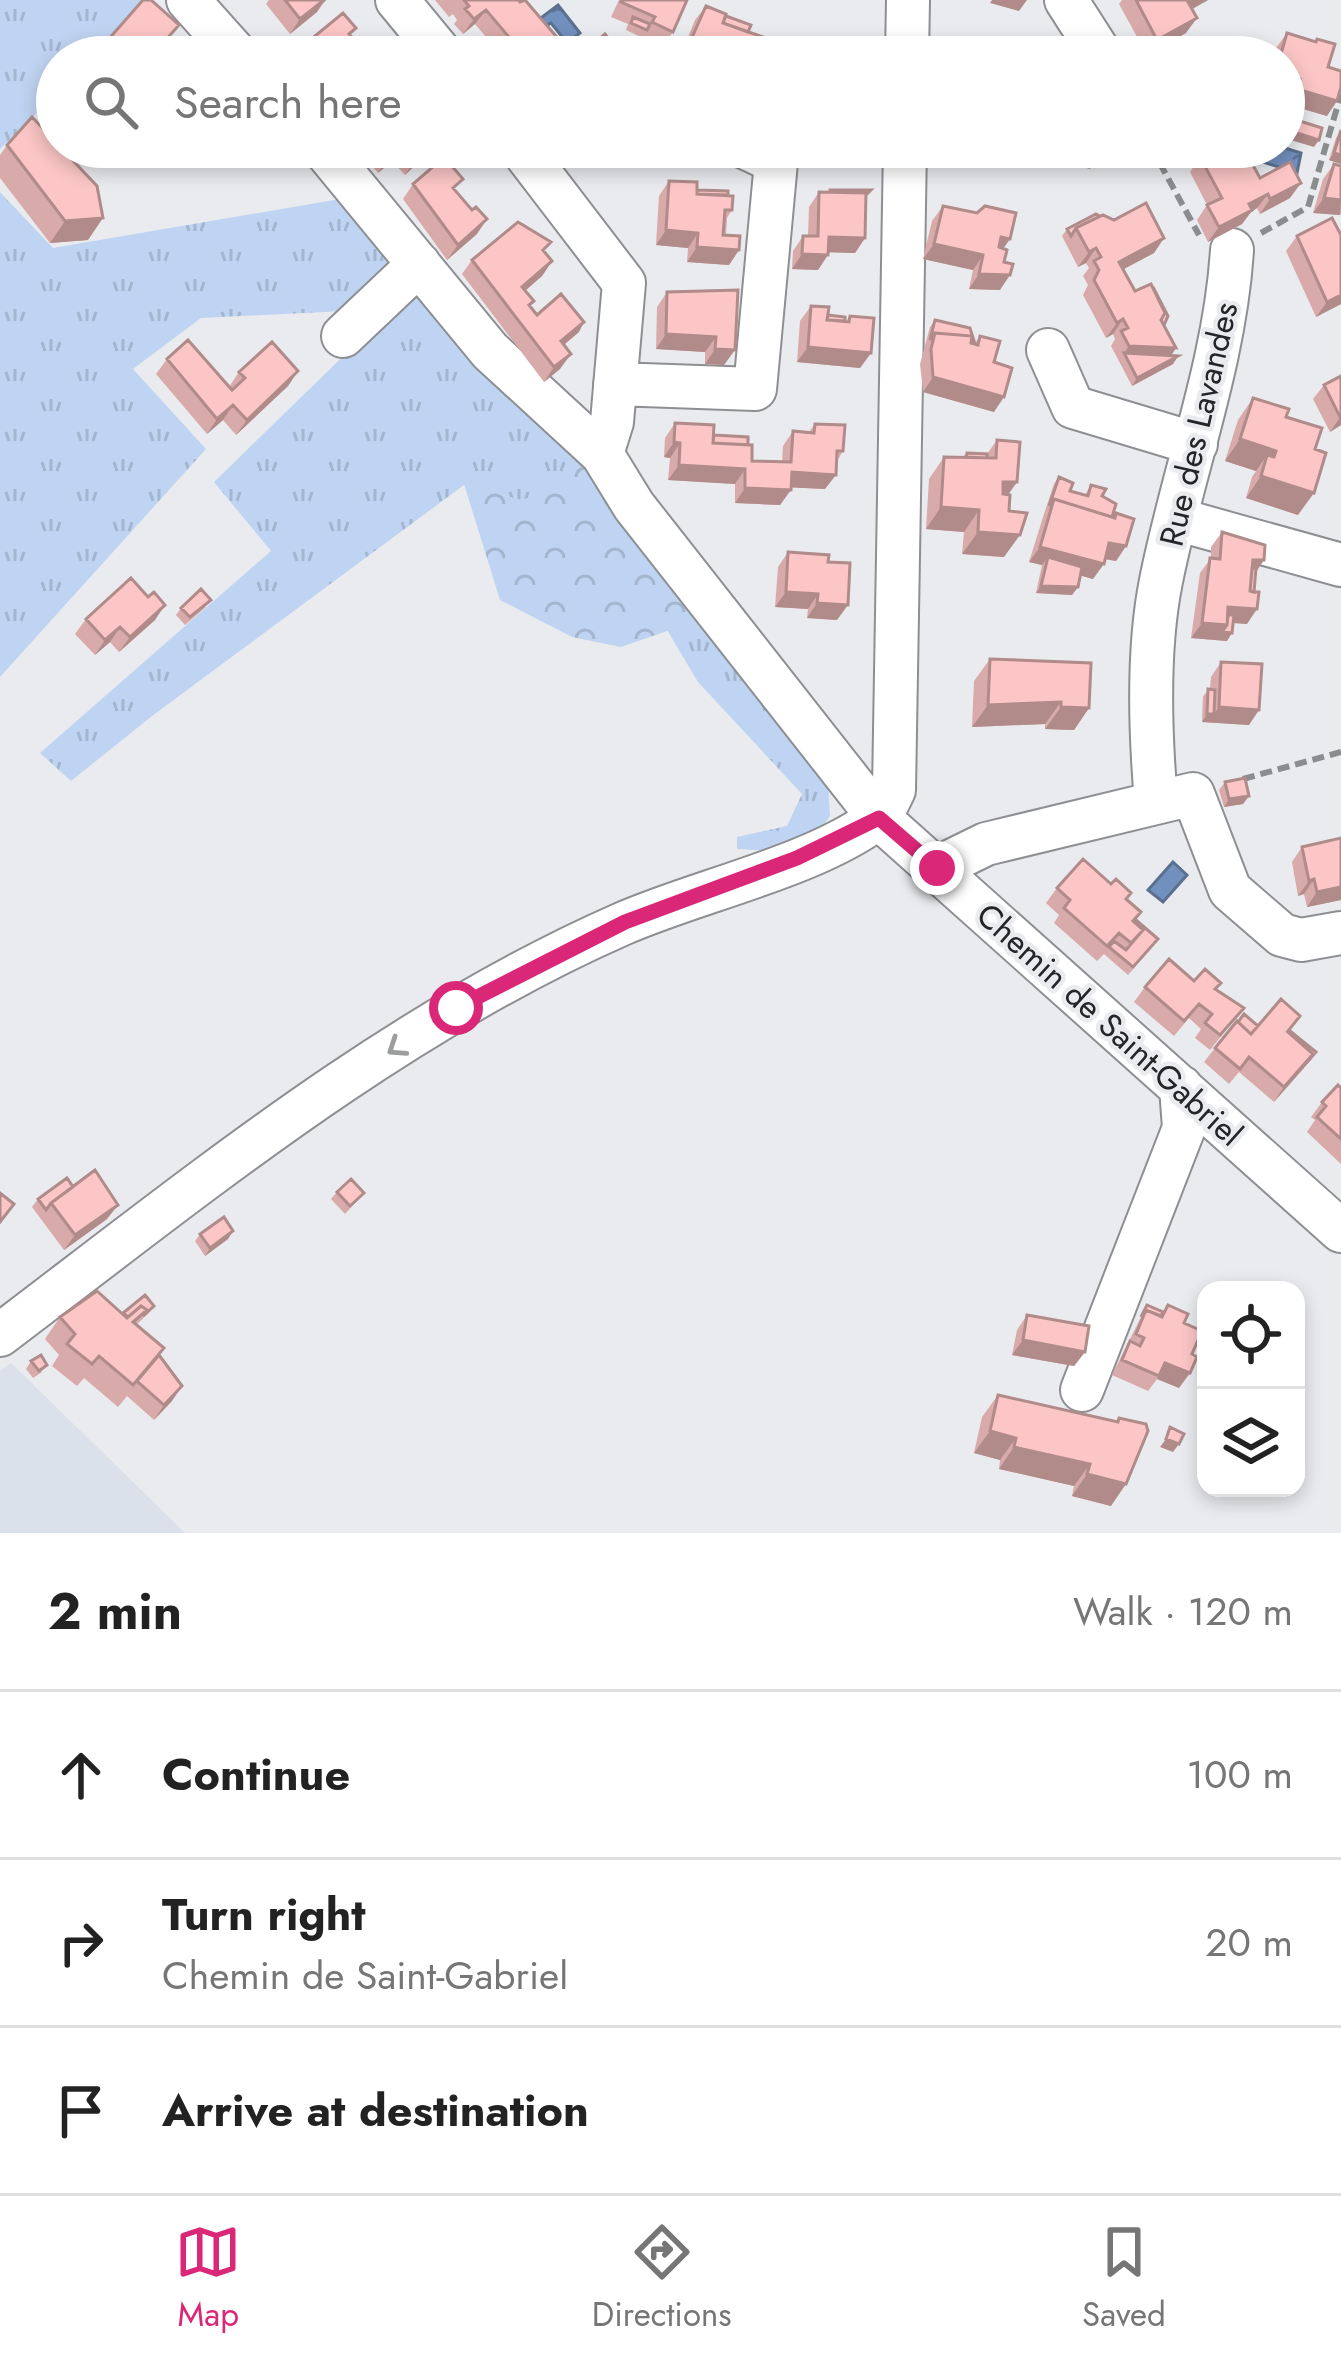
<!DOCTYPE html>
<html lang="en">
<head>
<meta charset="utf-8">
<style>
  :root { --surface:#fff; --page:#f6f6f6; --text:#222; --muted:#767676; --line:#e0e0e0; --accent:#db2777 }
  body { margin:0; font-family:Jost,sans-serif; background:var(--page); color:var(--text) }
  .controls { position:absolute; right:36px; bottom:36px; display:grid; overflow:hidden; border-radius:24px; box-shadow:0 6px 18px #0003 }
  .controls button { width:108px; height:108px; display:grid; place-items:center; padding:0; border:0; border-bottom:3px solid var(--line); background:var(--surface); color:var(--text); font:60px sans-serif }
  .stop { position:absolute; width:36px; height:36px; margin:-27px; border:9px solid #db2777; border-radius:50%; background:#fff }
  .stop.end { background:#db2777; border-color:#fff; box-shadow:0 3px 12px #0008 }
  .list { margin:0; padding:0; list-style:none }
  h2 { display:flex; justify-content:space-between; align-items:center; height:156px; margin:0; padding:0 48px; font-size:51px }
  h2 small { font-size:39px; font-weight:400; color:var(--muted) }
  .list li { display:grid; grid-template-columns:78px 1fr auto; gap:36px; align-items:center; box-sizing:border-box; height:168px; padding:0 48px; border-top:3px solid var(--line) }
  .list b { display:block; font-size:45px; white-space:nowrap }
  .list p { margin:0; font-size:39px; white-space:nowrap; color:var(--muted) }
  .list em { font-size:39px; font-style:normal; color:var(--muted) }
  .icon { flex:none; width:66px; height:66px; fill:none; stroke:currentColor; stroke-width:2; stroke-linecap:round; stroke-linejoin:round }
  .map { position:relative; flex:none; width:1341px; height:1533px; overflow:hidden }
  .search { position:absolute; background:var(--surface); box-shadow:0 6px 18px #0003; left:36px; right:36px; top:36px; height:132px; display:flex; align-items:center; gap:30px; box-sizing:border-box; padding:0 42px; border-radius:66px; color:var(--muted); font-size:45px }
  .sheet { height:660px; background:var(--surface) }
  nav { display:flex; justify-content:space-around; align-items:center; box-sizing:border-box; height:168px; border-top:3px solid var(--line); background:var(--surface); font-size:33px; color:var(--muted) }
  nav a { display:grid; justify-items:center; gap:6px }
  nav .on { color:var(--accent) }
  .map>svg:first-child { display:block }
  .built { fill:#dbe1ea }
  .grass { fill:url(#grass-tufts) }
  .forest { fill:url(#forest-crowns) }
  .water { fill:url(#water-ripples); stroke:#5b7090; stroke-width:3 }
  .lines { fill:none; stroke-linecap:round; stroke-linejoin:round }
  .minor-casing { stroke:#8d8f92; stroke-width:46 }
  .path { stroke:#8b8c8e; stroke-width:6; stroke-dasharray:12 6; stroke-linecap:butt }
  .minor { stroke:#fff; stroke-width:42 }
  .wall { fill:#d8aaa9 }
  .shaded-wall { fill:#b08b8a }
  .building { fill:#fbc6c5; stroke:#b08b8a; stroke-width:3 }
  .oneway { stroke:#9c9d9d }
  .route { stroke:#db2777; stroke-width:15 }
  .labels { text-anchor:middle; stroke-width:9; stroke-linejoin:round; paint-order:stroke }
  .street-label { font-size:33px; fill:#242526; stroke:#eaebee }
</style>
</head>
<body>
<div class="map">
<svg width="1341" height="1533" viewBox="0 0 1341 1533">
  <defs>
    <pattern id="grass-tufts" width="24" height="20" patternUnits="userSpaceOnUse" patternTransform="scale(3)"><rect width="24" height="20" fill="#bfd4f2"/><path d="M3 7l-1-3M5 7V3M7 7l1-3M15 17l-1-3M17 17v-4M19 17l1-3" fill="none" stroke="#a4b6cf"/></pattern>
    <pattern id="forest-crowns" width="20" height="18" patternUnits="userSpaceOnUse" patternTransform="scale(3)"><rect width="20" height="18" fill="#bfd4f2"/><path d="M2 6a3 3 0 1 1 6 0M12 15a3 3 0 1 1 6 0" fill="none" stroke="#a4b6cf"/></pattern>
    <pattern id="water-ripples" width="26" height="14" patternUnits="userSpaceOnUse" patternTransform="scale(3)"><rect width="26" height="14" fill="#7290bd"/><path d="M2 4q2-2 4 0t4 0M15 11q2-2 4 0t4 0" fill="none" stroke="#5d7599"/></pattern>
  </defs>
  <rect width="100%" height="100%" fill="#eaebee"/>
  <path class="built" d="M11,1363L136,1485L185,1533H0V1371Z"/>
  <path class="grass" d="M0,0H151L93,57H57V93L0,149Z
    M0,192L53,248L346,198L391,265L344,311L201,318L133,369L206,449L0,677Z
    M413,294L579,461L564,490L520,500L464,485L152,716L71,781L40,753L271,551L214,482L366,334Z
    M696,621L828,784L830,816L820,830L775,851L737,849V837L787,826L802,794L698,682L667,630Z"/>
  <path class="forest" d="M579,461L696,621L621,647L572,637L500,600L464,484L520,500L563,489Z"/>
  <path class="water" d="M558,5L580,33L567,43L551,23L543,28L538,20Z
    M1258,147H1282L1301,153L1297,173L1254,159Z
    M1173,862L1187,875L1163,902L1148,890Z"/>
  <g class="lines">
    <defs>
      <path id="minor" d="M188,0L239,57
        M397,0L444,57
        M1066,0L1098,50
        M907,57L908,0
        M322,147L490,351L602,454L634,506L879,818L1341,1231
        M520,147L624,283L612,422L602,454
        M343,336L419,264
        M1048,350L1073,407L1196,444
        M615,384L755,389L776,162L744,147
        M1176,519L1341,565
        M1156,801C1150,731 1147,650 1161,581C1183,470 1225,363 1232,250
        M937,868L986,844L1193,794L1230,890L1282,935L1301,940L1341,933
        M0,1335C198,1185 394,1024 622,924C697,891 811,867 875,820C884,813 889,800 894,790L905,147
        M1082,1390L1184,1128L1181,1087"/>
    </defs>
    <use href="#minor" class="minor-casing"/>
    <path class="path" d="M1151,147L1199,235
      M1261,233L1308,207L1341,94
      M1243,779L1341,752"/>
    <use href="#minor" class="minor"/>
  </g>
  <path class="wall" d="M269,0H326L317,12L290,34L266,4Z
    M435,0H518L574,57H503L475,24L463,34L454,24L457,20L453,14L449,17Z
    M619,0H687L673,32L662,47L626,30L628,24L611,17Z
    M1122,0H1208L1192,9L1186,33L1147,55L1119,4Z
    M706,6L748,32L763,45L770,57H680L695,20Z
    M356,28L351,35L369,57H296L304,45Z
    M1287,33L1328,67L1327,116L1286,104L1289,94L1284,92V57H1274L1276,48Z
    M1341,130V164L1329,160L1336,138Z
    M7,145L88,240L50,243L0,178V155Z
    M356,147H433L405,175L392,161L378,173Z
    M1200,157L1260,178L1290,198L1260,214L1257,208L1251,212L1242,224L1208,242L1197,220L1207,205L1190,172Z
    M1334,164L1341,166V213L1340,215L1313,213L1323,179Z
    M669,181L697,190L732,210L727,218L726,235L739,250L729,265L687,262L688,248L656,245L659,196Z
    M413,184L477,234L447,260L403,199Z
    M830,190H871L866,197L865,238L855,253L828,252L818,270L792,269L793,251L803,236H808L809,207L819,192H828Z
    M943,206L1010,239L1003,249L1004,262L1000,290L969,289L973,270L923,259L932,221Z
    M1114,220L1164,238L1154,253L1123,269L1135,291L1164,325L1176,348L1171,356H1178L1173,364L1132,386L1111,346L1115,339L1113,334L1106,338L1083,295L1088,285L1083,276L1089,268L1086,263L1078,267L1062,236L1067,229Z
    M1341,235V304L1316,317L1286,251L1297,236Z
    M544,252L552,261L542,276L525,291L534,301L530,306L537,315L579,332L564,345L560,369L544,382L462,274L472,260Z
    M738,290L724,365L705,364V352L656,349L657,307L667,292Z
    M811,306L846,321L850,316L871,353L860,368L797,362L800,321Z
    M935,320L975,343L980,336L994,362V412L923,392L920,364L930,327Z
    M167,359L229,387L239,372L298,371L288,386L236,435L223,420L207,434L156,374Z
    M1341,376V425L1330,432L1313,399L1324,385Z
    M1253,398L1286,417L1298,515L1246,498L1252,477L1256,471L1225,461L1238,420Z
    M675,423L748,445L752,461L782,462L783,446L793,431L809,432L815,424L843,451L837,461L825,489L791,487L780,505L735,503V484L668,480L670,458L664,457L665,438Z
    M997,440L1017,482L1008,495L1004,557L962,554L964,532L926,529L929,479L944,457H963L967,453L987,454Z
    M1059,477L1070,491L1085,495L1091,485L1102,496L1112,517L1116,513L1126,546L1116,561L1105,559L1093,579L1080,575L1078,587L1072,595L1036,593L1042,565L1029,562L1044,514L1054,484Z
    M1222,532L1255,573L1247,624L1233,623L1227,641L1191,638L1200,573L1211,558V547Z
    M788,552L828,562L837,620L807,618L808,609L775,607L778,567Z
    M206,607L185,625L176,615L181,608Z
    M86,619L155,620L119,652L110,642L95,655L75,634Z
    M990,659L1089,708L1074,730L1045,729V724L972,727L974,681Z
    M1221,662L1249,725L1202,722L1203,696L1210,689L1211,677Z
    M1225,782L1249,796L1243,804L1224,807L1219,790Z
    M1341,838V900L1307,907L1304,894L1298,896L1292,862L1302,847Z
    M1057,888L1127,899L1141,912L1136,920L1153,946L1128,975L1104,954L1097,961L1054,923L1059,915L1046,903Z
    M1194,981L1216,990L1244,1008L1210,1050L1195,1038L1201,1029L1189,1018L1174,1036L1134,1002L1145,987Z
    M1258,1026L1290,1031L1316,1052L1274,1102L1239,1072L1229,1084L1204,1062L1215,1048Z
    M1341,1088V1164L1307,1132L1315,1120L1311,1117L1322,1102Z
    M73,1187L107,1219L64,1250L32,1207L38,1199Z
    M337,1192L364,1193L345,1214L331,1199Z
    M200,1234L228,1239L205,1256L195,1241Z
    M1147,1305L1162,1313L1168,1305L1184,1323L1192,1354L1179,1388L1157,1379L1148,1391L1112,1375Z
    M149,1313L136,1325L159,1355L172,1401L154,1420L127,1396L118,1407L84,1378L77,1386L52,1366L59,1355L45,1339L60,1317Z
    M1027,1315L1085,1352L1074,1366L1012,1355L1017,1330Z
    M31,1361L42,1372L33,1378L26,1369Z
    M998,1395L1116,1422L1119,1418L1111,1506L1072,1496L1074,1486L999,1469L1000,1460L974,1453L982,1417Z"/>
  <path class="shaded-wall" d="M324,0L317,12L290,34L300,19Z
    M992,0H1027L1019,11L990,3Z
    M1192,0H1208L1178,17L1188,2Z
    M486,10L475,24L463,34L474,19Z
    M1197,18L1186,33L1147,55L1157,40Z
    M1284,74L1300,79L1289,94L1284,92Z
    M1297,89L1337,101L1327,116L1286,104Z
    M1284,129L1319,140L1314,147L1284,138Z
    M402,147L392,161L378,173L388,158Z
    M429,147H433L428,153L405,175L415,160Z
    M954,147H1105L1090,169L1029,151L1019,166Z
    M1334,153L1341,155V164L1329,160Z
    M1301,183L1290,198L1260,214L1270,199Z
    M1268,194L1257,208L1251,212L1242,224L1208,242L1219,227L1249,204Z
    M1324,198L1341,200L1340,215L1313,213Z
    M103,218L88,240L50,243L65,221Z
    M487,219L477,234L447,260L458,245Z
    M666,230L698,233L688,248L656,245Z
    M829,237L865,238L855,253L818,252Z
    M1001,237L1010,239L999,254L991,252Z
    M1164,238L1154,253L1109,277L1119,262Z
    M934,244L983,255L973,270L923,259Z
    M697,247L739,250L729,265L687,262Z
    M1096,248L1086,263L1078,267L1089,252Z
    M802,254L828,255L818,270L792,269Z
    M552,261L542,276L512,302L522,287Z
    M979,274L1010,275L1000,290L969,289Z
    M1341,295V304L1316,317L1327,302Z
    M1123,319L1113,334L1106,338L1117,323Z
    M584,322L579,332L550,356L561,341Z
    M666,334L716,337L705,352L656,349Z
    M1129,346L1176,348L1166,363L1178,356L1173,364L1132,386L1137,378L1124,353Z
    M808,347L871,353L860,368L797,362Z
    M715,349L735,350L724,365L705,364Z
    M571,354L560,369L544,382L554,367Z
    M298,371L288,386L236,435L247,420Z
    M933,377L1004,397L994,412L923,392Z
    M233,405L223,420L207,434L217,419Z
    M1341,416V425L1330,432Z
    M1240,439L1276,451L1263,469L1267,455L1256,471L1225,461Z
    M674,442L680,443L670,458L664,457Z
    M679,465L745,469L735,484L668,480Z
    M792,472L836,475L825,489L781,487Z
    M1261,476L1314,493L1298,515L1246,498Z
    M1003,482H1017L1001,504Z
    M745,488L791,490L780,505L735,503Z
    M941,507L979,510L964,532L926,529Z
    M978,532L1020,535L1004,557L962,554Z
    M1109,543L1126,546L1116,561L1099,558Z
    M1040,547L1104,564L1093,579L1046,566L1048,557L1042,565L1029,562Z
    M1253,560H1264L1254,575Z
    M1041,586L1078,587L1072,595L1036,593Z
    M786,592L818,594L808,609L775,607Z
    M817,603L848,605L837,620L807,618Z
    M165,605L155,620L119,652L130,637Z
    M1228,607L1257,609L1247,624L1222,622Z
    M1202,623L1227,625L1232,633L1227,641L1191,638Z
    M120,627L110,642L95,655L105,640Z
    M1061,702L1045,724L972,727L988,705Z
    M1061,707L1089,708L1074,730L1045,729Z
    M1219,707L1259,710L1249,725L1202,722L1207,714H1214Z
    M1249,796L1243,804L1224,807L1229,799Z
    M1314,879L1304,894L1298,896L1309,881Z
    M1341,887V900L1307,907L1317,892Z
    M1316,1052L1311,1060L1274,1102L1284,1087Z
    M118,1205L107,1219L64,1250L75,1235Z
    M233,1231L228,1239L205,1256L210,1248Z
    M1023,1340L1085,1352L1074,1366L1012,1355Z
    M1165,1363L1190,1373L1179,1388L1157,1379Z
    M182,1386L172,1401L154,1420L164,1405Z
    M990,1431L1016,1438L1000,1460L974,1453Z
    M1166,1439L1179,1444L1173,1452L1160,1447Z
    M1014,1447L1090,1464L1074,1486L999,1469Z
    M1087,1474L1126,1484L1111,1506L1072,1496Z"/>
  <path class="building" d="M143,0H151L179,25L151,57H93Z
    M285,0H324L300,19Z
    M464,0H518L520,2L525,0L574,57H526L486,10L474,19L465,9L469,6Z
    M622,0H687L673,32L652,22L655,17L621,2Z
    M1136,0H1192L1188,2L1197,18L1157,40Z
    M706,6L726,14L723,23L766,38L763,45L770,57H695L686,51Z
    M343,13L356,28L349,34L369,57H314L304,45Z
    M726,16L751,25L748,32L723,23Z
    M633,17L650,24L647,30L631,23Z
    M1287,33L1316,42L1317,39L1335,44L1328,67L1341,71V87L1337,101L1297,89L1300,79L1284,74V57H1280Z
    M605,34L619,52L613,57H578Z
    M794,47L817,57H790Z
    M816,50L832,57L814,55Z
    M1284,116L1322,128L1319,140L1284,129Z
    M32,117L57,143V147H60L97,186L103,218L65,221L7,145Z
    M1341,130V155L1334,153Z
    M379,147H401L388,158Z
    M404,147H429L415,160Z
    M1220,147H1243L1260,178L1290,162L1301,183L1270,199L1268,194L1249,204L1252,210L1219,227L1207,205L1222,198L1200,157Z
    M444,157L463,179L453,188L472,210L476,207L487,219L458,245L413,184Z
    M1334,164L1341,166V200L1324,198Z
    M669,181L697,182V194L733,196L732,210H725L723,235L740,236L739,250L697,247L698,233L666,230Z
    M697,190L728,191V195L697,194Z
    M830,190H871L866,195V193L830,192Z
    M819,192L866,193L865,238L829,237L828,255L802,254L803,236H818Z
    M1146,203L1164,238L1119,262L1135,291L1151,284L1165,313L1161,320L1176,348L1129,346L1121,331L1128,328L1123,319L1117,323L1094,280L1099,270L1094,261L1101,257L1096,248L1089,252L1076,228L1103,215L1114,220Z
    M943,206L977,213L985,206L1016,213L1010,239L1001,237L999,247L1007,250L1004,262L1013,264L1010,275L979,274L983,255L934,244Z
    M1096,214L1100,216L1076,228L1071,236L1067,229Z
    M1332,218L1341,235V295L1327,302L1297,236Z
    M518,222L551,242L543,250L552,261L522,287L534,301L529,305L537,315L561,294L584,322L561,341L571,354L554,367L472,260Z
    M1153,287L1168,316L1164,325L1161,320L1165,313Z
    M738,290L735,350L715,349L716,337L666,334L667,292Z
    M811,306L829,307L827,320L849,322L850,316L874,318L871,353L808,347Z
    M828,315L845,317V321L827,320Z
    M935,320L970,328L975,344L971,343L972,336L935,333L930,340Z
    M935,333L972,336L971,343L978,345L980,336L1000,341L994,362L1012,368L1004,397L933,377L931,349Z
    M188,340L232,390L245,378L239,372L272,342L298,371L247,420L233,405L217,419L167,359Z
    M1124,353L1178,356L1137,378Z
    M1341,376V416L1340,417L1324,385Z
    M1253,398L1289,409L1286,417L1322,428L1315,449L1326,453L1314,493L1261,476L1267,455L1274,457L1276,451L1240,439Z
    M675,423L714,425L713,443L752,445V461L791,462L793,431L814,433L815,424L845,425L843,451H837L836,475L792,472L791,490L745,488V469L679,465L680,443L674,442Z
    M714,435L748,437V445L713,443Z
    M997,440L1020,442L1017,482H1003V494L1010,495L1009,511L1027,513L1020,535L978,532L979,510L941,507L944,457L996,458Z
    M967,453L987,454V458L966,457Z
    M1059,477L1073,483L1070,491L1088,496L1091,485L1106,489L1102,496L1116,504L1112,517L1054,499L1049,506Z
    M1054,499L1115,518L1116,513L1134,519L1126,546L1109,543L1104,564L1040,547Z
    M1222,532L1265,545L1264,560H1253L1250,591L1259,592L1257,609L1228,607L1227,625L1202,623L1210,558L1220,559Z
    M788,552L829,555L828,562L850,563L848,605L817,603L818,594L786,592Z
    M1048,557L1082,567L1078,587L1041,586Z
    M1252,568H1256L1254,592L1250,591Z
    M131,578L148,597L154,592L165,605L130,637L120,627L105,640L86,619Z
    M201,589L211,600L190,617L181,608Z
    M1228,615H1234L1232,633L1222,632L1227,625Z
    M990,659L1091,663L1089,708L1061,707V702L988,705Z
    M1221,662L1262,664L1259,710L1219,707Z
    M1208,689L1215,690L1214,714H1207Z
    M1245,778L1249,796L1229,799L1225,782Z
    M1341,838V887L1317,892L1314,879L1309,881L1302,847Z
    M1083,859L1111,884L1116,879L1131,893L1126,899L1141,912L1133,921L1143,930L1131,943L1119,933L1107,946L1064,908L1070,900L1057,888Z
    M1136,920L1158,939L1133,967L1109,947L1114,941L1126,950L1143,930L1134,922Z
    M1169,959L1194,981L1205,969L1221,983L1215,989L1244,1008L1220,1035L1205,1023L1212,1014L1199,1004L1184,1021L1145,987Z
    M1281,999L1300,1016L1288,1031L1313,1054L1284,1087L1249,1057L1240,1069L1215,1048L1237,1021L1251,1034Z
    M1244,1014L1258,1026L1251,1034L1238,1022Z
    M1290,1031L1316,1052L1308,1061L1313,1054L1288,1032Z
    M1338,1085L1341,1088V1139L1317,1117L1326,1106L1322,1102Z
    M95,1170L118,1205L75,1235L51,1203Z
    M67,1178L73,1187L51,1203L46,1210L38,1199Z
    M351,1179L364,1193L350,1206L337,1192Z
    M0,1193L14,1204L0,1222Z
    M224,1217L233,1231L210,1248L200,1234Z
    M97,1291L127,1318L141,1306L147,1310L133,1322L164,1348L133,1385L99,1356L92,1364L67,1344L75,1334L60,1317Z
    M145,1295L154,1306L143,1316L147,1310L141,1306L128,1317L123,1313Z
    M1147,1305L1163,1312L1161,1316L1146,1310L1141,1317Z
    M1168,1305L1188,1314L1184,1323L1202,1331L1192,1354L1197,1357L1190,1373L1165,1363L1159,1376L1122,1360L1130,1341L1140,1346L1144,1338L1136,1334L1146,1310L1162,1317Z
    M1027,1315L1089,1326L1085,1352L1023,1340Z
    M41,1355L47,1365L39,1371L31,1361Z
    M159,1355L182,1386L164,1405L137,1381Z
    M998,1395L1118,1422L1119,1418L1146,1424L1148,1431L1126,1484L1087,1474L1090,1464L1014,1447L1016,1438L990,1431Z
    M1170,1427L1184,1434L1179,1444L1166,1439Z"/>
  <defs><path id="oneway-chevron" d="M-2-3.5L2.5 0L-2 3.5" fill="none" stroke-width="1.6" stroke-linecap="round" stroke-linejoin="round" transform="scale(3)"/></defs>
  <use class="oneway" href="#oneway-chevron" transform="translate(396 1048) rotate(146)"/>
  <g class="lines">
    <path class="route" d="M456,1008L625,922L797,858L879,818L937,868"/>
  </g>
  <g class="labels">
    <g class="street-label">
      <text transform="translate(1198 424) rotate(-77)" y="12">Rue des Lavandes</text>
      <text transform="translate(1110 1024) rotate(42)" y="12">Chemin de Saint-Gabriel</text>
    </g>
  </g>
</svg>
<div class="controls">
<button><svg class="icon" aria-label="locate" viewBox="0 0 24 24"><circle cx="12" cy="12" r="6"/><path d="M12 2v4M12 18v4M2 12h4M18 12h4"/></svg></button>
<button><svg class="icon" aria-label="layers" viewBox="0 0 24 24"><path d="M12 4l9 5-9 5-9-5zM3 14l9 5 9-5"/></svg></button>
</div>
<div class="stop" style="left:456px;top:1008px"></div>
<div class="stop end" style="left:937px;top:868px"></div>
<div class="search"><svg class="icon" aria-label="search" viewBox="0 0 24 24"><circle cx="10" cy="10" r="6"/><path d="M15 15l6 6"/></svg>Search here</div>
</div>
<section class="sheet">
<h2>2 min<small>Walk · 120 m</small></h2>
<ul class="list">
<li><svg class="icon" aria-label="ahead" viewBox="0 0 24 24"><path d="M12 20V5M6 11l6-6 6 6"/></svg><div><b>Continue</b></div><em>100 m</em></li>
<li><svg class="icon" aria-label="right" viewBox="0 0 24 24"><path d="M7 20v-9h11M14 6l5 5-5 5"/></svg><div><b>Turn right</b><p>Chemin de Saint-Gabriel</p></div><em>20 m</em></li>
<li><svg class="icon" aria-label="arrive" viewBox="0 0 24 24"><path d="M6 21V4h12l-3 4 3 4H6"/></svg><div><b>Arrive at destination</b></div></li>
</ul>
</section>
<nav>
<a class="on"><svg class="icon" aria-label="map" viewBox="0 0 24 24"><path d="M3 6l6-2 6 2 6-2v14l-6 2-6-2-6 2zM9 4v14M15 6v14"/></svg>Map</a>
<a><svg class="icon" aria-label="directions" viewBox="0 0 24 24"><path d="M12 3l9 9-9 9-9-9zM9 14v-3h6M13 9l2 2-2 2"/></svg>Directions</a>
<a><svg class="icon" aria-label="saved" viewBox="0 0 24 24"><path d="M7 4h10v16l-5-4-5 4z"/></svg>Saved</a>
</nav>
</body>
</html>
